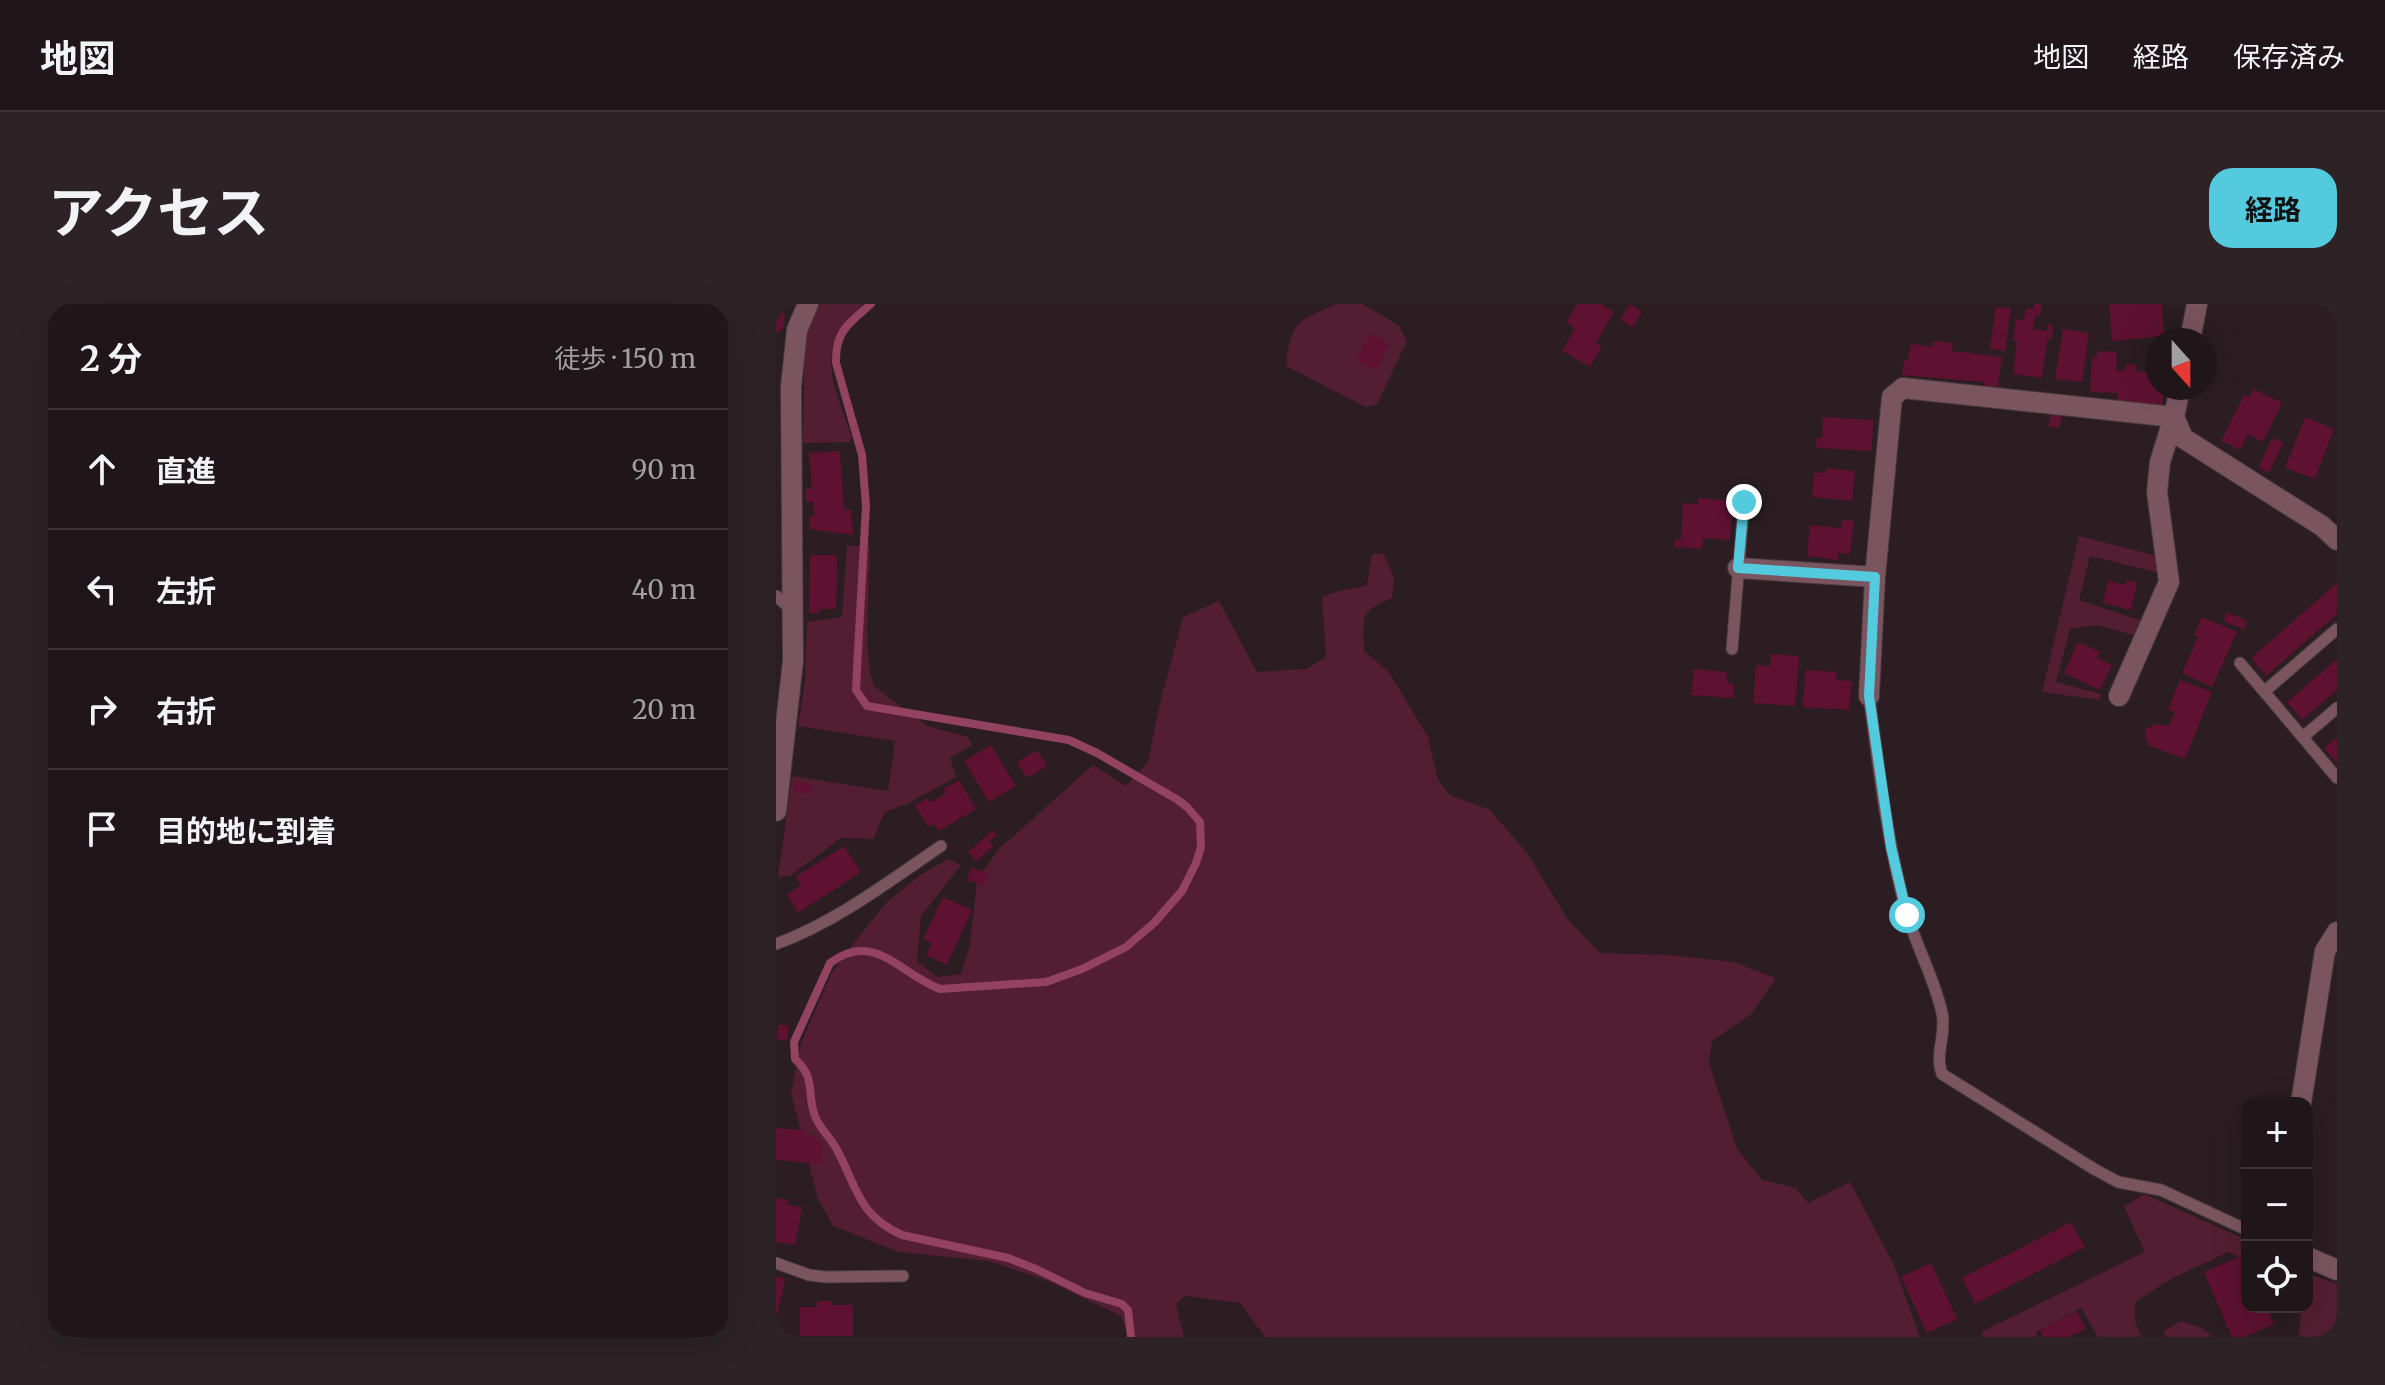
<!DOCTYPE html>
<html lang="ja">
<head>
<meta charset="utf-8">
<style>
  :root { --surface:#201619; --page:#2d2326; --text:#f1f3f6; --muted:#a29fa2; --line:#3d3538; --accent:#54cade }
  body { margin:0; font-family:Merriweather,"Noto Sans JP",serif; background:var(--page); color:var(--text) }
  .controls { position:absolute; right:24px; bottom:24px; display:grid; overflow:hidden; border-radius:16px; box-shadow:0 8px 32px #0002 }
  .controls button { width:72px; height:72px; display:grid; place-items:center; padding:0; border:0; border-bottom:2px solid var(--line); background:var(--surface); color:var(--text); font:40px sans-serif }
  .compass { position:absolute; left:1369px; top:24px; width:72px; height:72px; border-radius:50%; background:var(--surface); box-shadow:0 8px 32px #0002; rotate:159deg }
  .stop { position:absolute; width:24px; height:24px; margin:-18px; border:6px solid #54cade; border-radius:50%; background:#fff }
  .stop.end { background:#54cade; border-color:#fff; box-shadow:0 2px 8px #0008 }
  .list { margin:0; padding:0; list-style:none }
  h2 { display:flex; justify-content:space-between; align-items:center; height:104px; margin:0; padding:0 32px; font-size:34px }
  h2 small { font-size:26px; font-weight:400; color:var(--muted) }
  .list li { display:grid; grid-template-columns:52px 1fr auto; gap:24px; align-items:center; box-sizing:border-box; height:120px; padding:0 32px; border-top:2px solid var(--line) }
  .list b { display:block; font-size:30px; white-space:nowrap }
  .list em { font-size:26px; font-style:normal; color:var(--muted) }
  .icon { flex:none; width:44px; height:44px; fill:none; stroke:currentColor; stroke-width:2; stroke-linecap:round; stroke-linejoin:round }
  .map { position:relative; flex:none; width:1561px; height:1033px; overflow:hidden; border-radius:24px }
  header { display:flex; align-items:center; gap:48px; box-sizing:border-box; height:112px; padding:0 40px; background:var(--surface); border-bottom:2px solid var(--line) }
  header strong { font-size:38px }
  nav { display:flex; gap:44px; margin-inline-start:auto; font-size:28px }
  .intro { display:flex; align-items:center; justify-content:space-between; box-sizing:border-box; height:192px; padding:0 48px }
  h1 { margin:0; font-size:56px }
  .button { padding:20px 36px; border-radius:24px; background:var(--accent); color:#111; font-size:28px; font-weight:700 }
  main { display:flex; gap:48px; padding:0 48px }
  aside { flex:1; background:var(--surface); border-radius:24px; box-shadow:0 8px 32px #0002 }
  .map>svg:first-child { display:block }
  .green { fill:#531e31 }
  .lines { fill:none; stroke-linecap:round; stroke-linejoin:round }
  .stream { stroke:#93435f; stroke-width:8 }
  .building { fill:#5e1131 }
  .lane-casing { stroke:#483a3e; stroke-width:13 }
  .street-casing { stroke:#483a3e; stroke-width:22 }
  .lane { stroke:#7a5560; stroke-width:11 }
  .street { stroke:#7a5560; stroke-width:20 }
  .route { stroke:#54cade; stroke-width:10 }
</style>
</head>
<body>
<header>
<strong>地図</strong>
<nav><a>地図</a><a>経路</a><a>保存済み</a></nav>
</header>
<div class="intro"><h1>アクセス</h1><a class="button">経路</a></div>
<main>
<aside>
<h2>2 分<small>徒歩 · 150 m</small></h2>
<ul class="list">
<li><svg class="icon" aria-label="ahead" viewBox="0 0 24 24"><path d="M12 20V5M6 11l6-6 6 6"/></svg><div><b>直進</b></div><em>90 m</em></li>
<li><svg class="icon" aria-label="left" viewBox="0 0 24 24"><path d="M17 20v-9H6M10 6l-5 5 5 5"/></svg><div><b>左折</b></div><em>40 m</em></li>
<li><svg class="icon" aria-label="right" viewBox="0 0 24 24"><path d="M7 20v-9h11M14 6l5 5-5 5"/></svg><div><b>右折</b></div><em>20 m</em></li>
<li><svg class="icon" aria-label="arrive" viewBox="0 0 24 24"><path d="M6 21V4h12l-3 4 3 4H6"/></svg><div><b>目的地に到着</b></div></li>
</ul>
</aside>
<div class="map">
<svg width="1561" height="1033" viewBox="0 0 1561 1033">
  <rect width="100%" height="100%" fill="#2b1d21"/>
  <path class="green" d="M39,0H87C37,48 56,76 76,133L73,138L27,139L29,21Z
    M560,0H587L623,22L631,37L601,100L590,103L510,62C515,16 521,18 560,0Z
    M1303,232L1378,251L1383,269L1314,252L1303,296L1366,317L1361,332L1321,321L1294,325L1280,378L1325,390L1324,396L1266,388Z
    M71,241L94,243L91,325L93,366L98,382L151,422L192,433L196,441L174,454L180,473L131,500L109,508L97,535L65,534L14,572L2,573L16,472L112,487L119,437L22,422L29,377L31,318L66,313Z
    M607,249L618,273L616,294C582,307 588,314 588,347L612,367L652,433L662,476L674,491L714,506L751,549L792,616L824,649L893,651L957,658L1000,674L975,710L936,737L933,759L961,845L986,876L1020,884L1032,899L1074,878L1118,961L1144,1033H489L464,999L409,992L400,1000L408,1033H353L345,1012L272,977L213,957L123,948L57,922L42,895L15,789L25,739L56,668L81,635L110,599L144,571L172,555L185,561L145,612L141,657L161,673L185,670L194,640L201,576L223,545L317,461L350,482L372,458L382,407L407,313L443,297L481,368L530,365L550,353L546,293C559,286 576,286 591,281L596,250Z
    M1368,890L1471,936V957L1452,948L1393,976L1359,998V1018L1366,1033H1322L1305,1004L1260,1028L1262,1033H1207L1205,1028L1369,948L1348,903Z
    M1531,969L1561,980V1033H1523L1525,1003H1531Z
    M1405,1017L1425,1024L1437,1033H1389L1388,1027Z"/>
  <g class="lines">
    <path class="stream" d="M95,0C73,19 59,27 60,59L86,151L90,202L81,365L80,386L91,402L293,436L321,449L402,496L411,503L424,518L425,543L420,559L406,587L378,619L350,643L306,665L270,678L164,685C123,669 97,626 54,659L18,738L19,755C41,775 30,789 39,812C43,824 54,833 60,844C81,882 81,911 126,931L232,954L260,965L309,989L346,1000L352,1006L355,1033"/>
  </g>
  <path class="building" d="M801,0H825L838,8L820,39L826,42L814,63L786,47L799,24L790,19Z
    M854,0L866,8L857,23L844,16Z
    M1258,0H1266L1264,12L1259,11L1257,25L1271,27L1272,20L1277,22L1276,34L1271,36L1266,74L1237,70L1241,37H1237L1240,15L1248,17L1250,4L1257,5Z
    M1333,0H1386L1388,32L1336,37Z
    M1220,3L1235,4L1229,47L1214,45Z
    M5,5L9,13L7,25L0,29V7Z
    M1287,25L1313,29L1306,78L1279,75Z
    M594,30L613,40L600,66L580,56Z
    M1158,37L1177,39L1176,47L1226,53L1222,83L1209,82L1208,78L1126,71L1128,56H1132L1135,40L1157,43Z
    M1321,47L1341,48L1340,66L1349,67L1350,60L1361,61L1360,67L1381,68V84H1388L1386,101L1341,98L1342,89L1314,88L1316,53L1321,54Z
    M1477,85L1506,99L1487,138L1472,130L1464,146L1445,137L1468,91L1473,94Z
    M1276,108L1286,111L1283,124L1272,122Z
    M1047,113L1097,116L1096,147L1040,144L1041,134H1046Z
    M1529,113L1558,125L1539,175L1509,164Z
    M1496,134L1507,139L1493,169L1482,164Z
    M64,147L68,206H75L77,231L34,225L33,212H38L37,198H30L29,185H36L33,149Z
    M1050,164L1079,167L1076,197L1036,193L1038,168L1049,169Z
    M922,194L957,197L954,236L927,234L926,245L898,243V235L905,236L907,199L922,200Z
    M1066,216L1078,217L1074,250L1062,249V256L1031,252L1034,221L1065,224Z
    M34,251H61L60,305H43V309H33Z
    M1351,276L1361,279L1355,306L1327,299L1332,277L1349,281Z
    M1561,279V310L1490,372L1475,354Z
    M1451,308L1471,317L1468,326L1448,317Z
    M1426,313L1461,328L1436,383L1406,369L1422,333L1418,331Z
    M1302,338L1324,348L1321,354L1336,361L1324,386L1288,369Z
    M995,350L1023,352L1019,402L977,399L980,361L994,362Z
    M1561,355V386L1526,416L1511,398Z
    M918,365L951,368V379H958L957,394L915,391Z
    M1029,366L1061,368L1060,376L1076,377L1073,406L1027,403Z
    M1404,376L1436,388L1409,455L1374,442L1369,433L1370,425L1379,420L1393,422L1399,408L1392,406Z
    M1561,433V459L1548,444Z
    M215,441L240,482L213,498L188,457Z
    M261,446L271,462L251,474L241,458Z
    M183,476L200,505L163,527L158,520L152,523L139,501L152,494L154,499L170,489L167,485Z
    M18,477L36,480L34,490L17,487Z
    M217,526L221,531L213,537L218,542L200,557L192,548Z
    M68,542L85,568L22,609L11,591L25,581L19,573Z
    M195,564L212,569L208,581L191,576Z
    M167,593L196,606L171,661L150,651L156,639L147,635Z
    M3,720L13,722L11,737L0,735Z
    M0,824L29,826V831L41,832L47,841L45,860L0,856Z
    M0,894L12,896L11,901L26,903L19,941L0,938Z
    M1295,918L1309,943L1199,1000L1186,974Z
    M1468,951L1471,958V1003H1491L1498,1020L1469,1033H1456L1428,968Z
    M1155,959L1181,1015L1151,1029L1125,973Z
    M0,972L9,975L1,1011H0Z
    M41,997H56V1001H77V1032H24V1003H41Z
    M1301,1007L1310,1025L1293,1033H1267L1264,1026Z"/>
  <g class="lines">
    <defs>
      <path id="lane" d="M0,292L16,306
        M956,345L968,198
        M1464,359L1561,474
        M1489,387L1561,325
        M1093,392C1103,465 1111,539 1131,610C1141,644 1159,676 1166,709C1171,731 1158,749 1166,770L1318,865L1342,878L1385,886L1471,926
        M1527,433L1561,404
        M0,640C60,618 112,578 165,542
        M0,959L33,971L49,973L127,972"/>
      <path id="street" d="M1414,36L1421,0
        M1404,84L1398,113L1407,134L1546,222L1561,236
        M962,264L1099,273
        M1093,392L1099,273L1116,93L1127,84L1398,113L1384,158L1381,188L1393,278L1343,392
        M0,507L17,357L15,83L21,26L32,0
        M1525,799L1549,647L1561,628
        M1531,953L1561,966"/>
    </defs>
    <use href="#lane" class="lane-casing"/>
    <use href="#street" class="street-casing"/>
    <use href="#lane" class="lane"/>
    <use href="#street" class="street"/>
  </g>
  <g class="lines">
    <path class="route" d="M968,198L962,264L1099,273L1093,392L1115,543L1131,611"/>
  </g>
</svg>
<div class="controls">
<button>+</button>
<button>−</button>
<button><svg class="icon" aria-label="locate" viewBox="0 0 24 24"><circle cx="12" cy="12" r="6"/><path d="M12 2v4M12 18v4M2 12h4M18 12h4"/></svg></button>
</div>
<svg class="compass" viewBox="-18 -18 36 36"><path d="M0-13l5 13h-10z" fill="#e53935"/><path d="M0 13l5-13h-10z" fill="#a29fa2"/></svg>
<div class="stop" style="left:1131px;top:611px"></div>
<div class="stop end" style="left:968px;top:198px"></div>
</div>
</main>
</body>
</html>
